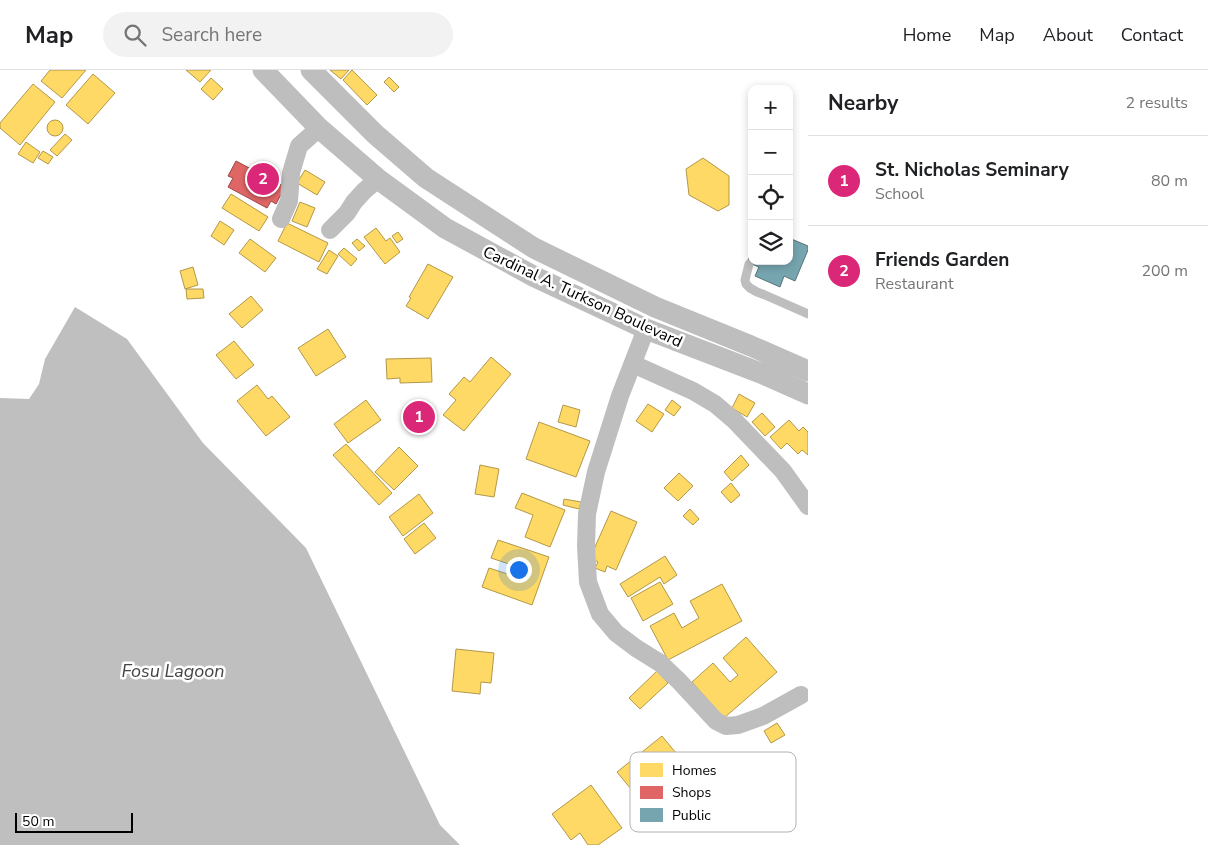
<!DOCTYPE html>
<html lang="en">
<head>
<meta charset="utf-8">
<style>
  :root { --surface:#fff; --page:#f2f2f2; --text:#202124; --muted:#757577; --line:#e0e0e0; --accent:#db2777 }
  body { margin:0; font-family:"Nunito Sans",sans-serif; background:var(--page); color:var(--text) }
  .controls { position:absolute; right:15px; top:15px; display:grid; overflow:hidden; border-radius:10px; box-shadow:0 2px 8px #0003 }
  .controls button { width:45px; height:45px; display:grid; place-items:center; padding:0; border:0; border-bottom:1px solid var(--line); background:var(--surface); color:var(--text); font:25px sans-serif }
  .scale { position:absolute; left:15px; bottom:12px; width:118px; box-sizing:border-box; padding-left:5px; border:2px solid #000; border-top:0; font-size:14px; line-height:18px; white-space:nowrap; color:#000; -webkit-text-stroke:4px #fff; paint-order:stroke }
  .you { position:absolute; left:518px; top:499px; width:18px; height:18px; margin:-12px; border:4px solid #fff; border-radius:50%; background:#1a73e8; box-shadow:0 0 0 8px #1a73e833 }
  .badge { display:grid; place-items:center; width:32px; height:32px; border-radius:50%; background:var(--accent); color:#fff; font-size:16px; font-weight:700 }
  .pin { position:absolute; translate:-50% -50%; border:2px solid #fff; box-shadow:0 1px 5px #0006 }
  .list { margin:0; padding:0; list-style:none }
  h2 { display:flex; justify-content:space-between; align-items:center; height:65px; margin:0; padding:0 20px; font-size:21px }
  h2 small { font-size:16px; font-weight:400; color:var(--muted) }
  .list li { display:grid; grid-template-columns:32px 1fr auto; gap:15px; align-items:center; box-sizing:border-box; height:90px; padding:0 20px; border-top:1px solid var(--line) }
  .list b { display:block; font-size:19px; white-space:nowrap }
  .list p { margin:0; font-size:16px; white-space:nowrap; color:var(--muted) }
  .list em { font-size:16px; font-style:normal; color:var(--muted) }
  .icon { flex:none; width:28px; height:28px; fill:none; stroke:currentColor; stroke-width:2; stroke-linecap:round; stroke-linejoin:round }
  .map { position:relative; flex:none; width:808px; height:775px; overflow:hidden }
  header { display:flex; align-items:center; gap:30px; box-sizing:border-box; height:70px; padding:0 25px; background:var(--surface); border-bottom:1px solid var(--line) }
  header strong { font-size:24px }
  nav { display:flex; gap:28px; margin-inline-start:auto; font-size:18px }
  .search { width:350px; height:45px; background:var(--page); display:flex; align-items:center; gap:12px; box-sizing:border-box; padding:0 18px; border-radius:28px; color:var(--muted); font-size:19px }
  main { display:flex }
  aside { flex:1; background:var(--surface) }
  .map>svg:first-child { display:block }
  .water { fill:#bfbfbf }
  .homes { fill:#ffd966; stroke:#b29847 }
  .shops { fill:#e06666; stroke:#9d4747 }
  .public { fill:#76a5af; stroke:#53747a }
  .lines { fill:none; stroke-linecap:round; stroke-linejoin:round }
  .service { stroke:#bebebe; stroke-width:9 }
  .minor { stroke:#bebebe; stroke-width:18 }
  .tertiary { stroke:#bebebe; stroke-width:21 }
  .labels { text-anchor:middle; stroke-width:5; stroke-linejoin:round; paint-order:stroke }
  .street-label { font-size:16px; fill:#000; stroke:#fff }
  .water-label { font-size:18px; font-style:italic; fill:#444; stroke:#fff }
  .key { fill:#fff; stroke:#b2b2b2; stroke-width:1 }
  .key-label { font-size:14px; fill:#000 }
</style>
</head>
<body>
<header>
<strong>Map</strong>
<div class="search"><svg class="icon" aria-label="search" viewBox="0 0 24 24"><circle cx="10" cy="10" r="6"/><path d="M15 15l6 6"/></svg>Search here</div>
<nav><a>Home</a><a>Map</a><a>About</a><a>Contact</a></nav>
</header>
<main>
<div class="map">
<svg width="808" height="775" viewBox="0 0 808 775">
  <rect width="100%" height="100%" fill="#fff"/>
  <path class="water" d="M75,237L127,269L203,373L306,478L440,755L460,775H0V328L29,329L39,314L45,289Z"/>
  <path class="homes" d="M50,0H86L62,28L41,11Z
    M186,0H211L200,12Z
    M330,0H349L341,9Z
    M352,0L377,25L367,35L343,10Z
    M93,4L115,23L88,54L66,35Z
    M389,7L399,17L394,22L384,12Z
    M211,8L223,19L213,30L201,19Z
    M33,14L55,32L20,75L0,58V53Z
    M47 58a8 8 0 1 1 16 0a8 8 0 1 1-16 0Z
    M65,64L72,70L57,86L50,80Z
    M26,72L40,82L33,93L18,84Z
    M43,81L53,87L48,94L38,88Z
    M703,88L729,106V135L718,141L689,125L686,99Z
    M305,100L325,112L317,125L297,113Z
    M231,124L268,147L259,161L222,138Z
    M300,132L315,138L307,157L292,151Z
    M220,151L234,160L224,175L211,166Z
    M287,153L328,173L319,192L278,171Z
    M376,158L386,171L390,168L400,182L385,194L364,167Z
    M398,162L403,169L397,173L392,166Z
    M250,169L276,188L265,202L239,183Z
    M357,169L365,176L359,181L352,173Z
    M344,178L357,189L351,196L338,184Z
    M329,180L338,186L327,204L317,199Z
    M428,194L453,207L428,249L406,236L411,228L409,227Z
    M193,197L198,215L185,219L180,201Z
    M186,219H203L204,228L187,229Z
    M251,226L263,240L242,258L229,244Z
    M328,259L346,287L316,306L298,278Z
    M234,271L254,295L236,309L216,285Z
    M491,287L511,304L464,361L443,345L456,330L449,324L464,307L470,312Z
    M431,288L432,312L400,313V308L387,309L386,289Z
    M257,315L268,329L272,326L290,347L266,366L237,331Z
    M739,324L755,333L747,347L732,338Z
    M366,330L381,350L348,373L334,354Z
    M672,330L681,337L674,346L665,340Z
    M648,334L664,344L652,362L636,351Z
    M563,335L580,340L576,357L558,352Z
    M762,343L775,357L765,366L752,352Z
    M789,350L799,361L803,357L808,362V385L802,380L798,384L787,373L781,379L770,367Z
    M539,352L590,371L576,407L526,389Z
    M346,374L392,423L379,435L333,385Z
    M399,377L418,396L394,420L375,402Z
    M741,385L749,395L732,411L724,402Z
    M480,395L499,399L494,427L475,424Z
    M679,403L693,416L678,431L664,418Z
    M731,413L740,425L731,433L721,422Z
    M522,423L565,440L550,477L525,467L533,445L515,438Z
    M419,424L433,443L403,466L389,447Z
    M564,429L581,432L579,439L563,435Z
    M690,439L699,449L693,455L683,446Z
    M611,441L637,452L616,500L607,496L605,502L595,498L598,492L590,488Z
    M424,453L436,468L415,484L404,469Z
    M498,470L549,487L532,535L482,517L489,498L520,508L524,499L491,488Z
    M665,486L677,505L664,514L660,507L628,527L620,514Z
    M660,512L673,534L643,551L631,528Z
    M722,514L742,551L668,590L650,556L674,543L682,558L699,548L690,531Z
    M746,567L777,602L724,648L692,612L713,593L730,612L738,605L723,588Z
    M456,579L494,583L491,613L481,612L480,624L452,621Z
    M657,601L668,613L640,639L629,628Z
    M777,653L785,665L771,673L764,661Z
    M662,666L685,694L640,730L617,702Z
    M591,715L622,758L598,775H588L580,763L571,770L552,744Z"/>
  <path class="shops" d="M236,91L285,117L276,134L271,131L267,138L228,117L233,108L228,106Z"/>
  <path class="public" d="M789,168L808,176V180L795,211L784,206L780,217L755,206L759,197L747,192L752,182V191H789Z"/>
  <g class="lines">
    <path class="service" d="M749,194L745,210L746,214L750,218L757,222L765,225L808,244"/>
    <path class="minor" d="M281,149L289,131L291,103L299,76L319,58
      M330,160L347,143L354,132L364,121L378,109
      M646,259L620,326L596,402L587,444L586,476L588,512L600,544L616,563L636,578L660,593L679,611L716,651L726,656L738,655L763,646L801,625
      M633,294L693,321L715,334L735,351L783,401L808,436"/>
    <path class="tertiary" d="M263,0L319,58L378,109L445,158L535,207L646,259L763,304L808,324
      M311,0L375,64L426,108L534,178L655,237L751,276L808,301"/>
  </g>
  <g class="labels">
    <g class="street-label">
      <text transform="translate(583 226) rotate(25)" y="6">Cardinal A. Turkson Boulevard</text>
    </g>
    <g class="water-label">
      <text x="173" y="607">Fosu Lagoon</text>
    </g>
  </g>
  <rect x="630" y="682" width="166" height="80" rx="8" class="key"/>
  <rect x="640" y="693" width="23" height="14" fill="#ffd966"/>
  <rect x="640" y="716" width="23" height="13" fill="#e06666"/>
  <rect x="640" y="738" width="23" height="14" fill="#76a5af"/>
  <g class="key-label">
    <text x="672" y="705">Homes</text>
    <text x="672" y="727">Shops</text>
    <text x="672" y="750">Public</text>
  </g>
</svg>
<div class="controls">
<button>+</button>
<button>−</button>
<button><svg class="icon" aria-label="locate" viewBox="0 0 24 24"><circle cx="12" cy="12" r="6"/><path d="M12 2v4M12 18v4M2 12h4M18 12h4"/></svg></button>
<button><svg class="icon" aria-label="layers" viewBox="0 0 24 24"><path d="M12 4l9 5-9 5-9-5zM3 14l9 5 9-5"/></svg></button>
</div>
<div class="scale">50 m</div>
<div class="you"></div>
<div class="pin badge" style="left:419px;top:347px">1</div>
<div class="pin badge" style="left:263px;top:109px">2</div>
</div>
<aside>
<h2>Nearby<small>2 results</small></h2>
<ul class="list">
<li><span class="badge">1</span><div><b>St. Nicholas Seminary</b><p>School</p></div><em>80 m</em></li>
<li><span class="badge">2</span><div><b>Friends Garden</b><p>Restaurant</p></div><em>200 m</em></li>
</ul>
</aside>
</main>
</body>
</html>
